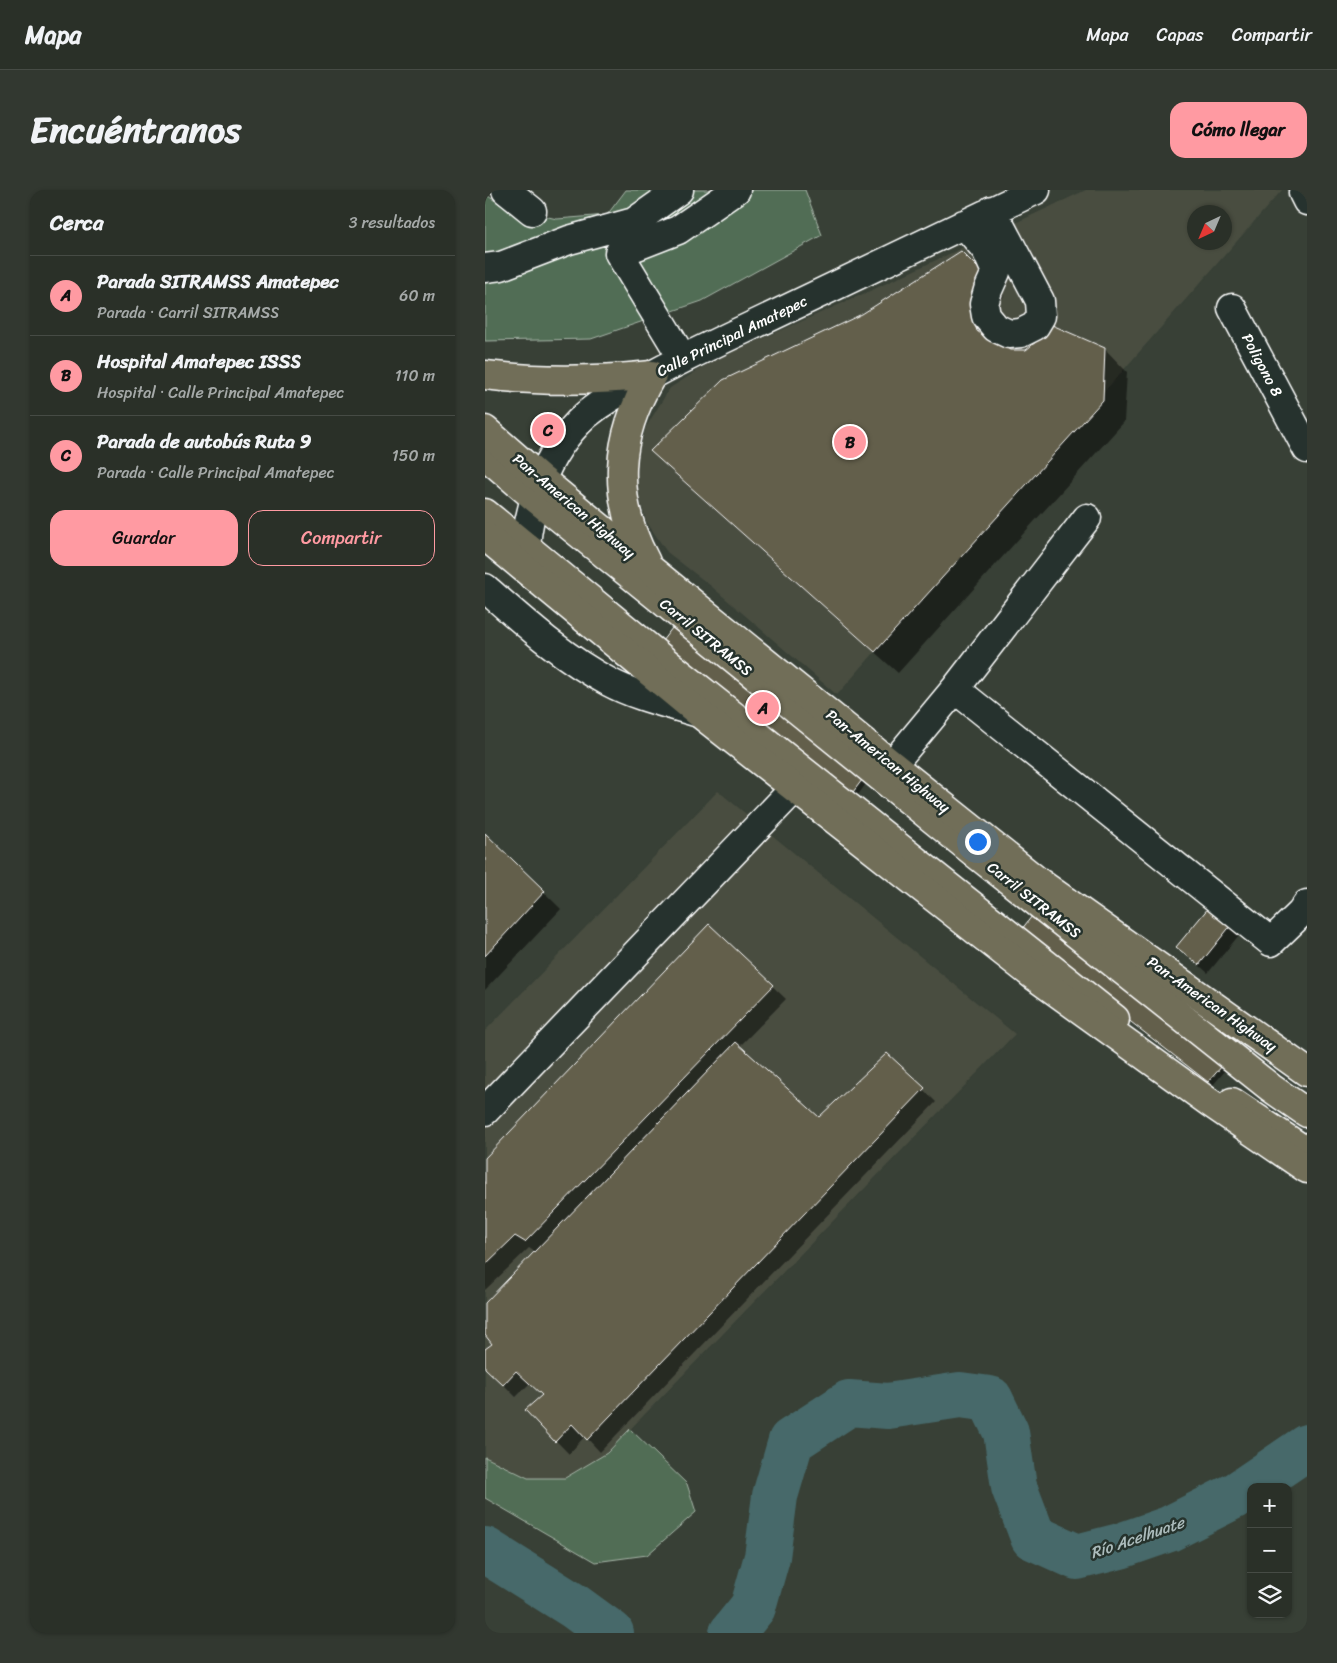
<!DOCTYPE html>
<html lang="es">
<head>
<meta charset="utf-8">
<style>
  :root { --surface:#2a3028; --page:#323830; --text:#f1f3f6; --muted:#a5a9a8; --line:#464b45; --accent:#ff9aa2 }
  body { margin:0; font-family:Sriracha,sans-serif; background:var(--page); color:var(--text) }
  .controls { position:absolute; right:15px; bottom:15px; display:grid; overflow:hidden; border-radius:10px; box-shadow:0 1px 4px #0004 }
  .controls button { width:45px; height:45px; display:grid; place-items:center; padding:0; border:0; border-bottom:1px solid var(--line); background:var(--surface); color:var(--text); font:25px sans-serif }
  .compass { position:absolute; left:702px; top:15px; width:45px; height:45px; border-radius:50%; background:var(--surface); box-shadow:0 1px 4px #0004; rotate:224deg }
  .you { position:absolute; left:492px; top:651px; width:18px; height:18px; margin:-12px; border:4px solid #fff; border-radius:50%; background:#1a73e8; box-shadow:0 0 0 8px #1a73e833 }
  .badge { display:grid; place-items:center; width:32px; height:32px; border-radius:50%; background:var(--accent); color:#111; font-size:16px; font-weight:700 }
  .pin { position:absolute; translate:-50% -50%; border:2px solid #fff; box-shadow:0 1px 5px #0006 }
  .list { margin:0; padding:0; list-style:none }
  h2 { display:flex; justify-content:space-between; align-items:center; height:65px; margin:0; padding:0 20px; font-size:21px }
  h2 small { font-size:16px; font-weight:400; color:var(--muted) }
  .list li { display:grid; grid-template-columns:32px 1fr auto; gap:15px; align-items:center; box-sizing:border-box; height:80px; padding:0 20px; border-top:1px solid var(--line) }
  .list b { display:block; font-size:19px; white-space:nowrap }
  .list p { margin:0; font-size:16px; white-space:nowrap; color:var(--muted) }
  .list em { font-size:16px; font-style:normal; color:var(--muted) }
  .actions { display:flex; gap:10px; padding:15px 20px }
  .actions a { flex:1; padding:11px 0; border:1px solid var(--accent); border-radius:15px; text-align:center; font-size:18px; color:var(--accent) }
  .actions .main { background:var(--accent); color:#111 }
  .icon { flex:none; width:28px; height:28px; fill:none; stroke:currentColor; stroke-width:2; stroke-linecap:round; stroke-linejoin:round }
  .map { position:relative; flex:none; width:822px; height:1443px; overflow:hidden; border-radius:15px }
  header { display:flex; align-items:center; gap:30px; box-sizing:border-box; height:70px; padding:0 25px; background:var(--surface); border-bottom:1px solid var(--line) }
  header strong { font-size:24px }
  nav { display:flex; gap:28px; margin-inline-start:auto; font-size:18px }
  .intro { display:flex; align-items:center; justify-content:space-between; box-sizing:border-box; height:120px; padding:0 30px }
  h1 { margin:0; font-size:35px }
  .button { padding:12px 22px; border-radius:15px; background:var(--accent); color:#111; font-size:18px; font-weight:700 }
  main { display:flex; gap:30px; padding:0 30px }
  aside { flex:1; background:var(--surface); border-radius:15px; box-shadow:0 1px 4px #0004 }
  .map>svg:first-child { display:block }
  .built { fill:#494d41; fill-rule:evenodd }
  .green { fill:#516d54; stroke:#a8b6aa }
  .shadow { fill:#0007 }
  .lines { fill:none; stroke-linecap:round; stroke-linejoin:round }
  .river { stroke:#46696b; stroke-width:46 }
  .building { fill:#635f4c; stroke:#fff }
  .minor-casing { stroke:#fff; stroke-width:31 }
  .major-casing { stroke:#fff; stroke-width:31 }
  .highway-casing { stroke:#fff; stroke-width:31 }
  .minor { stroke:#26332d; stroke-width:28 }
  .major { stroke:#716e59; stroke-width:28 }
  .highway { stroke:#716e59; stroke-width:28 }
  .labels { text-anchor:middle; stroke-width:5; stroke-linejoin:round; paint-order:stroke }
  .street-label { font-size:15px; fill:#fff; stroke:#26332d }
  .water-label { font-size:16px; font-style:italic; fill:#acbcbc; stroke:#26332d }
</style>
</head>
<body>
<header>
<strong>Mapa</strong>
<nav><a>Mapa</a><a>Capas</a><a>Compartir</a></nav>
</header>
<div class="intro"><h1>Encuéntranos</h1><a class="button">Cómo llegar</a></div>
<main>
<aside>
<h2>Cerca<small>3 resultados</small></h2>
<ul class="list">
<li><span class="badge">A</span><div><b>Parada SITRAMSS Amatepec</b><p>Parada · Carril SITRAMSS</p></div><em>60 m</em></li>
<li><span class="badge">B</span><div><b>Hospital Amatepec ISSS</b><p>Hospital · Calle Principal Amatepec</p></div><em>110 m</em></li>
<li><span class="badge">C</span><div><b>Parada de autobús Ruta 9</b><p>Parada · Calle Principal Amatepec</p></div><em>150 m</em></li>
</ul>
<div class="actions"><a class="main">Guardar</a><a>Compartir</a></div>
</aside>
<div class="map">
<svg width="822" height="1443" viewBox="0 0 822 1443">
  <rect width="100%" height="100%" fill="#384036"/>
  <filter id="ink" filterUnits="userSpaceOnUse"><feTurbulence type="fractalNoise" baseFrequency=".02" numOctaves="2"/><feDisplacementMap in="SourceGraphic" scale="10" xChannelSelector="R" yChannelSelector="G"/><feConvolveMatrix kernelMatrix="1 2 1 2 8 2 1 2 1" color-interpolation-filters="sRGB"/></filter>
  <g filter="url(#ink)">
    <path class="built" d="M601,0H797L352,505L226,396L182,362L161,331L153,303L151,268L161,237L185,198L229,170L387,100ZM709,22H739V52H709Z
      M233,601L530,844L122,1263L80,1288H43L0,1267V841Z"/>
    <path class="green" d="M141,0H320L337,45L217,111L106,149L0,151V4L19,17L72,29L122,25Z
      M145,1239L202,1294L211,1322L162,1365L110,1372L0,1308V1267L43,1288H80L122,1263Z"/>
    <path class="shadow" d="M476,62L519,106L511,116L508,149L510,155L525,162L620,159L642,182L639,232L413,483L189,283L167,261Z
      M183,454L383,591L370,609Z
      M0,644L76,719L0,800Z
      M729,713L759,739L723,783L693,757Z
      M224,736L301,809L255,856L334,929L402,864L451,912L115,1262L100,1246L84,1264L42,1221L58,1206L45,1193L31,1207L0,1176V1161L8,1154L0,1143V1114L50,1062L44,1058L0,1100V970Z
      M538,748L737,876L741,880L728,895Z"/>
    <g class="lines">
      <path class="river" d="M0,1360L89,1416L126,1443
        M247,1443L268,1417L282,1367L290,1306L306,1251L364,1213L403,1216L475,1205L505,1209L521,1242L529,1297L548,1347L592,1367L635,1356L684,1339L753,1304L822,1257"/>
    </g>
    <path class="building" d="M476,61L498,83L490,94L485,110L487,126L492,141L507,152L526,160H541L558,146L567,135L620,158L618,210L390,462L165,261L238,190L377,124Z
      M191,433L380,586L365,606L177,451Z
      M0,643L60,701L0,766Z
      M729,711L751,729L714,775L691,757Z
      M547,726L738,875L723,892L533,744Z
      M224,734L289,795L40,1052L30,1046L0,1075V968Z
      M251,852L334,927L402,863L440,898L102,1250L87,1234L70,1252L40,1220L57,1205L31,1181L18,1195L0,1178V1159L7,1154L0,1145V1113Z"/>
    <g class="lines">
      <defs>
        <path id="minor" d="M21,0L47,21
          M818,3L822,11
          M479,34L501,60L511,82L503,100L499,114L501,126L511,138L524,144L536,143L550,136L556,126L555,111L507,20
          M0,78L16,76L84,50L149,32L194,0
          M747,118L822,259
          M198,169L134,63L193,40L251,0
          M40,378C40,322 58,264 101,225C122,207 145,197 169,184C199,168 230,153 260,139C357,92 454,46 551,0
          M0,398C39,432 78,468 124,492C152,507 185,514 214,523
          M470,499L786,752L816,723L822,714
          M407,575L470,499L602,328
          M0,921L310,598"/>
        <path id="major" d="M0,265L49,307L492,665L786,898L822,923
          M0,323L186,476L630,829
          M747,912L822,962"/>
        <path id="highway" d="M0,185C57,192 110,191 167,185
          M0,240L56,289L164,378L407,575L555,693L822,882
          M0,346L214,523L549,786L724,912L822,979
          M161,372C126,307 130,248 167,185"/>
      </defs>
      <use href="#minor" class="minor-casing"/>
      <use href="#major" class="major-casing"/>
      <use href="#highway" class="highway-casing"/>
      <use href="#minor" class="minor"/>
      <use href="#major" class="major"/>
      <use href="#highway" class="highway"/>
    </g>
  </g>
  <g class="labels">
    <g class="street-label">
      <text transform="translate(247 146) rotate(-26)" y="5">Calle Principal Amatepec</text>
      <text transform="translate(777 175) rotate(62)" y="5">Poligono 8</text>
      <text transform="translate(89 316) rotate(40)" y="5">Pan-American Highway</text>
      <text transform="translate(221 447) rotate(39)" y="5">Carril SITRAMSS</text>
      <text transform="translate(403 571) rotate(39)" y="5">Pan-American Highway</text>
      <text transform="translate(549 710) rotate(38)" y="5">Carril SITRAMSS</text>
      <text transform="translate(727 814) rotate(35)" y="5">Pan-American Highway</text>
    </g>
    <g class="water-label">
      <text transform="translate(652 1347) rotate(-19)" y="6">Río Acelhuate</text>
    </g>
  </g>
</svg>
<div class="controls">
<button>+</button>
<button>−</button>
<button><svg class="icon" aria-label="layers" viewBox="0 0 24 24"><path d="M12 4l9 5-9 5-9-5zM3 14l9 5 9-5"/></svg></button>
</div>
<svg class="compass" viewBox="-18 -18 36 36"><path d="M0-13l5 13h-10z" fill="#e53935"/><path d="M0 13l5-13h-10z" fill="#a5a9a8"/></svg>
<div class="you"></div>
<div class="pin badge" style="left:278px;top:518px">A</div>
<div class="pin badge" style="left:365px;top:252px">B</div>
<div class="pin badge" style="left:63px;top:240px">C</div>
</div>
</main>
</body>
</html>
